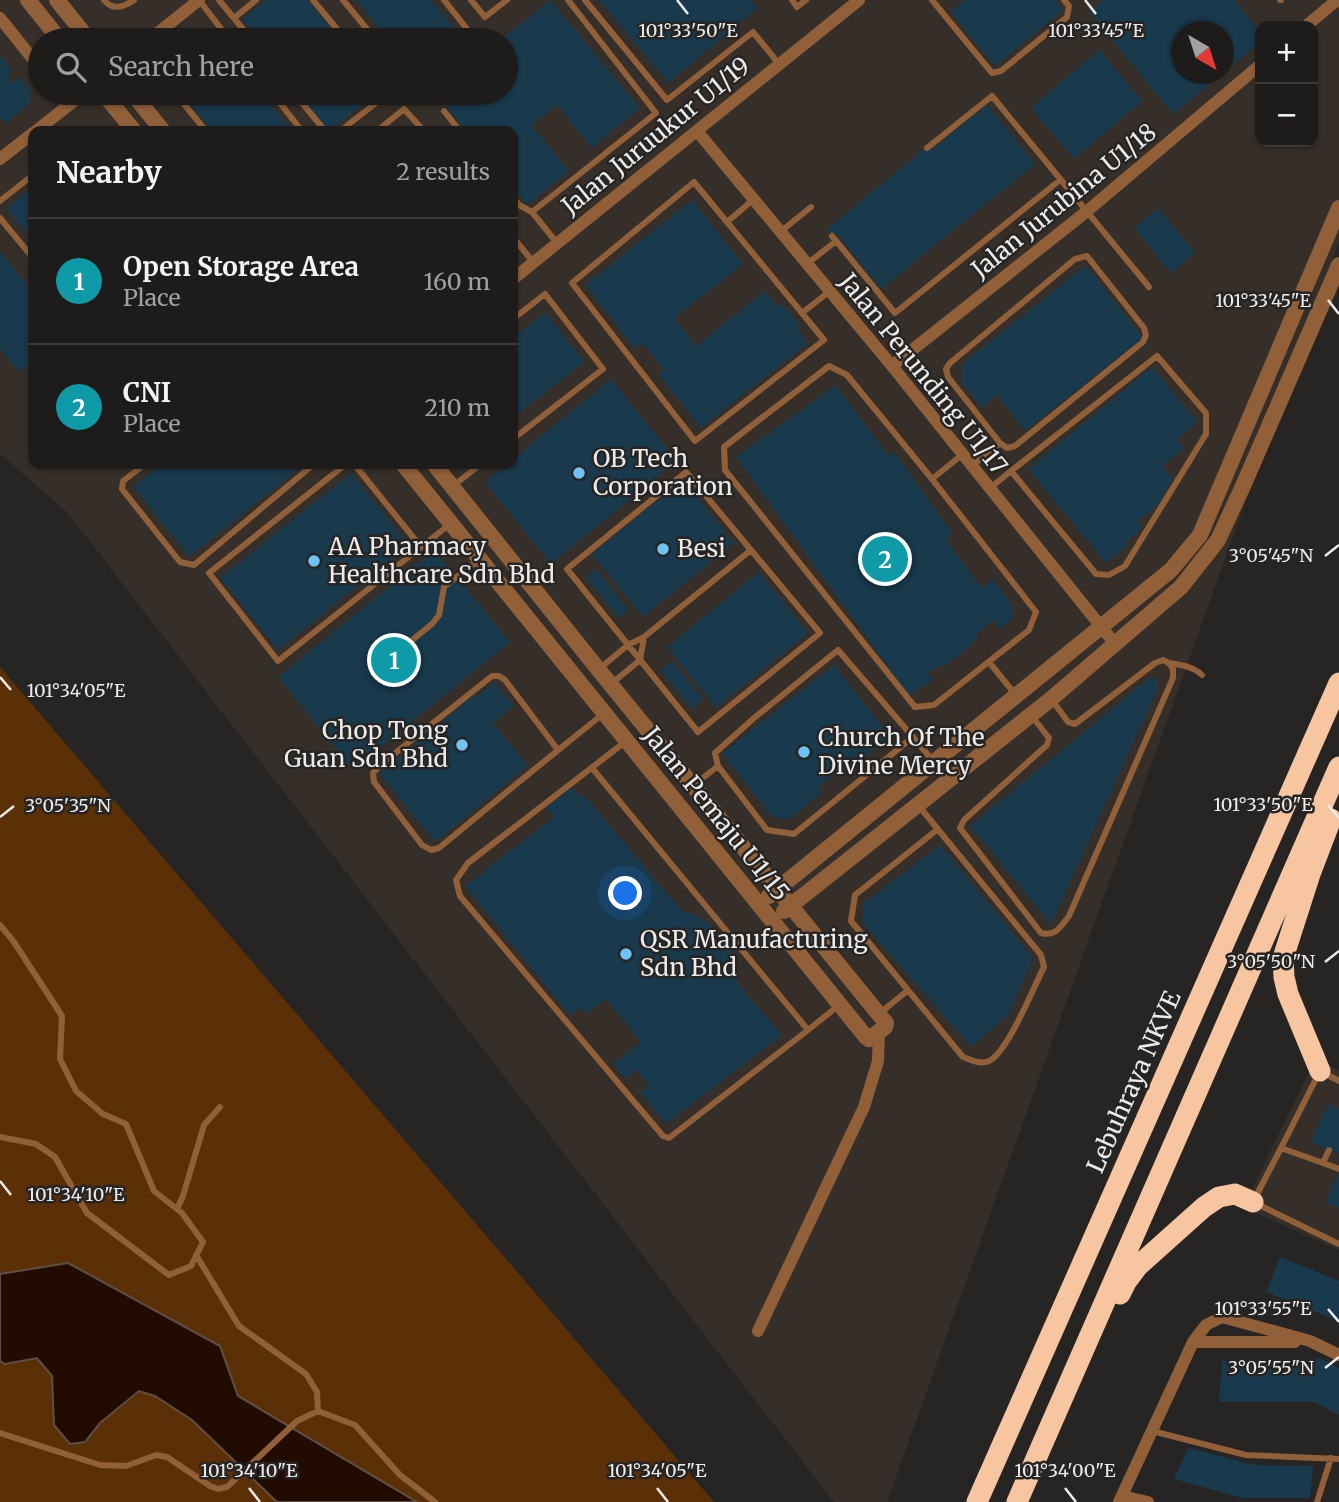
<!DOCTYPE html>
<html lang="en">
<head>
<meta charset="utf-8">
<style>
  :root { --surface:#1d1c1a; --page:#252523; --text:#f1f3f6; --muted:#a0a1a2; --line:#3b3a39; --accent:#6fc2f4 }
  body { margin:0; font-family:Merriweather,serif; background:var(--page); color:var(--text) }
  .controls { position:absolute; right:21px; top:21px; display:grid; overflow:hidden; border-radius:14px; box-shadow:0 2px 5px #0004 }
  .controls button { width:63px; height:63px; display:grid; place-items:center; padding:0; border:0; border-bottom:2px solid var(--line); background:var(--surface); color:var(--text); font:35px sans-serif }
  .compass { position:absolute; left:1171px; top:21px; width:63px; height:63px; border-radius:50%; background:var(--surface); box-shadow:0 2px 5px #0004; rotate:141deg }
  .you { position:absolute; left:626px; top:894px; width:24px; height:24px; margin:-18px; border:5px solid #fff; border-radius:50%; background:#1a73e8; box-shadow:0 0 0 10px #1a73e833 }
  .badge { display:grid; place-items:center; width:46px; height:46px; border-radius:50%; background:var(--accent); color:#fff; font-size:23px; font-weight:700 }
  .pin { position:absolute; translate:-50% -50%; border:4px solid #fff; box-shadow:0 2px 7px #0006 }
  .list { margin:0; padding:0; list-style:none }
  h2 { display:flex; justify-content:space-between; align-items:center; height:91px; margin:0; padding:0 28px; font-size:30px }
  h2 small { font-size:23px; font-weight:400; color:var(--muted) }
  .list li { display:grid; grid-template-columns:46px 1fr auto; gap:21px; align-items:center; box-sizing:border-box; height:126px; padding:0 28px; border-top:2px solid var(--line) }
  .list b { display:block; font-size:26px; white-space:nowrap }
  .list p { margin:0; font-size:23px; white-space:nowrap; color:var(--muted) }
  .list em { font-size:23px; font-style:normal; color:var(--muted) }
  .icon { flex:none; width:38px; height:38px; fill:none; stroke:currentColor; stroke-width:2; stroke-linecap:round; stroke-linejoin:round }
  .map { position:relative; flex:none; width:1339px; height:1502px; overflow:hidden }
  .search { position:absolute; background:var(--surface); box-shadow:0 2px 5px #0004; left:28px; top:28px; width:490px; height:77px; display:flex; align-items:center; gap:18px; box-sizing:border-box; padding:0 24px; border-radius:38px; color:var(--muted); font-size:26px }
  .panel { position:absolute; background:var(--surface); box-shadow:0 2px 5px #0004; left:28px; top:126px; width:490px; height:343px; border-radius:14px }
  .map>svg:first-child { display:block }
  .built { fill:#362f29; fill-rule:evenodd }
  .green { fill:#5b3007 }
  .water { fill:#220b00; stroke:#5f4e46; stroke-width:2 }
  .building { fill:#19394c }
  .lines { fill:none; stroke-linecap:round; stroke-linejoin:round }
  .service { stroke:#916039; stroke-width:6 }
  .minor { stroke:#916039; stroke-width:12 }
  .tertiary { stroke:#916039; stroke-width:16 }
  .motorway { stroke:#f7c5a0; stroke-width:21 }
  .ticks { fill:none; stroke:#ecebea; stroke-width:2.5 }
  .poi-dot { fill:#6fc2f4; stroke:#272523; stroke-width:2.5 }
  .labels { text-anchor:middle; stroke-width:5; stroke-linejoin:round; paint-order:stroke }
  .street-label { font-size:24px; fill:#ecebea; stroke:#272523 }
  .poi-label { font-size:24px; fill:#ecebea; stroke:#272523; text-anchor:start }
  .ticks-label { font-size:18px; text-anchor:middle; fill:#ecebea; stroke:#272523; stroke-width:5; stroke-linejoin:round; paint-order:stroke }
</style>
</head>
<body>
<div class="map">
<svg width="1339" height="1502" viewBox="0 0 1339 1502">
  <rect width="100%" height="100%" fill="#272523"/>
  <path class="built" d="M0,0H1339V241L887,1502H834L67,512L0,454ZM1260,26H1313V142H1260ZM1182,32H1224V74H1182ZM40,40H506V93H40ZM33,131H513V464H33Z
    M1326,1064L1339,1070V1250L1243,1207L1311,1068Z"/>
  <path class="green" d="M0,667L714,1502H0Z"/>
  <path class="water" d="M68,1263L220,1346L238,1396L417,1502H277L192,1420L155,1396L139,1391L100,1423L85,1442L70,1444L54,1425L52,1376L37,1358L5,1364L0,1361V1274Z"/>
  <path class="building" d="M266,0H308L340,40H256L254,38L256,36L242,19Z
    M356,0H431L457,31L446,40H389Z
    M550,0L640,108L592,148L557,105L531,125L569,171L527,205L513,188V131H466L435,93H506V47L509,45L503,38Z
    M599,0H751L758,8L668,83Z
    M965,0H1055L1063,10L995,66L950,12Z
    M1104,0H1234L1260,32V42L1224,72V32H1182V74H1222L1173,114L1089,12Z
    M1099,50L1142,101L1074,159L1031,108Z
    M0,55L12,71L7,77L11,83L20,77L31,92L30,103L5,124L0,118Z
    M190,93H261L292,131H212L187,101L193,96Z
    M298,93H377L329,131Z
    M987,105L1035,164L881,289L835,232L832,236L826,230L927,147L930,151Z
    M33,186V241L6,209Z
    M692,200L743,264L674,318L696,346L765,291L778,307L782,304L800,326L797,328L808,343L701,428L658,374L664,370L643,343L635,349L585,285Z
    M1158,208L1195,253L1171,273L1134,228Z
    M0,251L30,288L33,285V361L19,372L0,349Z
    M1086,265L1143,338L1025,431L997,395L982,408L962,383L961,377V368L967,360Z
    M545,312L584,362L513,418V338Z
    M1152,367L1198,422L1177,439L1184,448L1162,466L1173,479L1159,504L1137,522L1142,528L1125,543L1127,546L1106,563L1028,469Z
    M611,379L677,461L551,564L485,482L507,464H513V459Z
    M836,385L888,456L894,452L953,534L946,539L981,588L993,579L1012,605L1013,613L1011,620L1000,629L993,620L978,633V637L973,641L970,646L946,665L935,668L928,673L933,679L909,696L736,457Z
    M162,464H305L189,557L133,487Z
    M351,473L409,545L278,650L220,578Z
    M683,480L734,543L643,617L592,554Z
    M435,550L510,642L353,770L278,677Z
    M596,569L629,610L619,618L586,578Z
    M759,572L808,633L716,708L667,647Z
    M672,661L703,699L692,709L660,670Z
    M834,665L886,731L884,735L886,740L842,776L838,771L818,787L822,792L790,819L772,817L722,753Z
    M1157,678L1158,688L1051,924L970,826L1148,679Z
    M494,682L514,706L493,723L528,766L435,842L379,773L473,696L475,698Z
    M572,787L579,796L583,794L681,910L698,916L717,930L729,946L736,962L738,984L782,1035L666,1124L640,1093L649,1086L636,1070L625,1079L613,1064L641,1042L606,999L586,1014L581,1008L570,1016L465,886L554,817L546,808Z
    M940,845L1033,958L1009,1014L971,1047L862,922L864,903Z
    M1328,1104L1339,1109V1154L1311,1142Z
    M1339,1171V1208L1325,1202Z
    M1280,1257L1339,1281V1321L1266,1292Z
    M1319,1358L1339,1368V1415L1314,1402H1219L1222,1361Z
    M1188,1448L1255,1465L1313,1466L1310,1498H1242L1174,1479Z"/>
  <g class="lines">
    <path class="service" d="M104,0C113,11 124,7 134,0
      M199,0L222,30L209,40
      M219,0L252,40
      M313,0L346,40
      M343,0L376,40
      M444,0L467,29L453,40
      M471,0L485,17L507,0
      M585,0L667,100L753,32L779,64
      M792,0L797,7L806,0
      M932,0L992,73L1001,71L1067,17L1069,6L1064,0
      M1280,0H1281
      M234,18L256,0
      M222,30L230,40
      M175,93L206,131
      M272,93L302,131
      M294,93L325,131
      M444,111L460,131
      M340,131L389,93
      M377,131L404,109L424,131
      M927,148L992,96L1149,287
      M513,197L519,205L532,212L557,243
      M0,201L33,175
      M532,212L656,113L568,0
      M0,218L33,258
      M727,222L754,199
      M780,232L811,207
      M832,236L895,313L1060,180
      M513,237L533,262
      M1087,256L1144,328L1146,335L1143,342L1015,446L1007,448L1000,443L948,377L946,369L950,363L1075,259Z
      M807,264L836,241
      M802,313L694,182L572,283L695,441L824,340L802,313L830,291
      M513,319L545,294L603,369L513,439
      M145,464L123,481L122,489L180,562L194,565L314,464
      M346,464L209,573L278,661L450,524
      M354,464L421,547
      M972,466L1000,443
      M686,472L820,633L698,732L567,569Z
      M932,479L1036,612L1029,630L934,705L915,707L725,470L724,447L829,366L847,375L932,479L963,454
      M453,486L481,464
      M990,488L1011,471L1157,356L1206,413V434L1125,566L1109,575L1096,574L1011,471
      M989,662L1015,694
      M384,663L432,624L439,615L444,587L478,560
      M1169,663C1180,665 1193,666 1202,675
      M599,669L628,645L644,637L751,550
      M611,684L640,660L644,637
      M1031,715L1049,738L1047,745L964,820L960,828L1041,933C1056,937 1061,926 1069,916L1173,678V669L1169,663L1163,660L1155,663L1075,724L1068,722L1052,700
      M558,750L505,680L499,676H492L379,766L373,773L374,782L422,845L431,850L439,848C493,803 548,758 603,714
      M718,766L715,753L754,718L838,650L913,737
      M592,768L808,1030L669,1138L663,1136L460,896L456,880L468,863L625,742
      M695,784L718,766L767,830L794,834L913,737L933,761
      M918,805L1041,955L1044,967C1033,988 1008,1052 989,1061C981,1065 971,1060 963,1057L851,921L855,895L938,829
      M0,925L14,942L62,1016L60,1059L76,1091L103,1114L126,1124L154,1191L182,1213L203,1242L191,1266L169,1275L87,1213L55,1157L36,1144L0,1137
      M880,1013L907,991
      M808,1030L838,1006
      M1281,1148L1320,1071L1339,1081
      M1329,1150L1323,1163L1281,1148L1253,1202L1339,1244
      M1323,1163L1339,1169
      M177,1209L183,1196L204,1125L220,1107
      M196,1255L239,1326L306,1374L317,1392L318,1411
      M1152,1431L1246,1455L1339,1459
      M0,1433L100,1465L126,1466L156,1455L167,1457L210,1486L218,1489L227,1487L297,1421L318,1411L355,1425L400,1475L435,1502
      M1317,1502L1331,1458"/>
    <path class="minor" d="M0,18L40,68
      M1306,26L1337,0
      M149,40L199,0
      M60,93L69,105
      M36,131L84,93
      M697,131L892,366L1115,644
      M0,159L33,133
      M513,279L859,0
      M892,366L1086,212L1260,65
      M758,1331L864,1107L878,1061L879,1031
      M1193,1342H1295
      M1122,1496L1148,1502
      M1119,1502L1193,1342L1206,1325L1222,1317L1310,1341L1339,1355"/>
    <path class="tertiary" d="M28,0L60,40
      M57,0L89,40
      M103,93L134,131
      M132,93L163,131
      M403,464L866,1037L869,1039L885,1027L886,1023L598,669L434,464
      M769,896L1171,570L1200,535L1339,208
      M784,911L1051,699L1181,587L1218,540L1243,486L1339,265"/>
    <path class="motorway" d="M1320,1071L1288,994L1284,977L1283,958L1310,874L1331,819
      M1120,1294L1126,1282L1138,1266L1204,1207L1219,1197L1235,1194L1253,1202
      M977,1502L1339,683
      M1017,1502L1339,767"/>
  </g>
  <path class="ticks" d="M677,0L688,14M1085,0L1096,14M1328,300L1339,314M1325,556L1339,545M0,677L11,690M1328,805L1339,818M0,817L14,806M1325,962L1339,951M0,1181L11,1195M1328,1309L1339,1322M1325,1368L1339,1357M249,1488L260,1502M657,1488L668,1502M1065,1488L1076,1502"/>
  <g class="poi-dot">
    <circle cx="579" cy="473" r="7"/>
    <circle cx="663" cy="549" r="7"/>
    <circle cx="314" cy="561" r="7"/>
    <circle cx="462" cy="745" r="7"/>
    <circle cx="804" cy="752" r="7"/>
    <circle cx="626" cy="954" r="7"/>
  </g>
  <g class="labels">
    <g class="street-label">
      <text transform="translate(656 136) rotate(-39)" y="8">Jalan Juruukur U1/19</text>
      <text transform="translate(1064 201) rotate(-39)" y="8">Jalan Jurubina U1/18</text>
      <text transform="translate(923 374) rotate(51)" y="8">Jalan Perunding U1/17</text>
      <text transform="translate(716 814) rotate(51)" y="8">Jalan Pemaju U1/15</text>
      <text transform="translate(1134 1082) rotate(-66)" y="8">Lebuhraya NKVE</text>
    </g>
    <g class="poi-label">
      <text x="593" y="467">OB Tech<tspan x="593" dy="28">Corporation</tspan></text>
      <text x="328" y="555">AA Pharmacy<tspan x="328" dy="28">Healthcare Sdn Bhd</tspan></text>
      <text x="677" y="557">Besi</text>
      <text x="448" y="739" text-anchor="end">Chop Tong<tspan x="448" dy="28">Guan Sdn Bhd</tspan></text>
      <text x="818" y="746">Church Of The<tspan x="818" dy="28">Divine Mercy</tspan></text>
      <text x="640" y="948">QSR Manufacturing<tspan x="640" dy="28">Sdn Bhd</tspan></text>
    </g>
  </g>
  <g class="ticks-label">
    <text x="688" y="37">101°33'50"E</text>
    <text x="1096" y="37">101°33'45"E</text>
    <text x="1263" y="307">101°33'45"E</text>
    <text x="1271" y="562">3°05'45"N</text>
    <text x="76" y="697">101°34'05"E</text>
    <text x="1263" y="811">101°33'50"E</text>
    <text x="68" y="812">3°05'35"N</text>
    <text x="1271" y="968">3°05'50"N</text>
    <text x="76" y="1201">101°34'10"E</text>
    <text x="1263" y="1315">101°33'55"E</text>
    <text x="1271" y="1374">3°05'55"N</text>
    <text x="249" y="1477">101°34'10"E</text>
    <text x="657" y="1477">101°34'05"E</text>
    <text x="1065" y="1477">101°34'00"E</text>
  </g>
</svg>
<div class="controls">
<button>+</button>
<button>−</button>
</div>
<svg class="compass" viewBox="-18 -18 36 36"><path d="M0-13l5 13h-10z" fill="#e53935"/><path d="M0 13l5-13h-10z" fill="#a0a1a2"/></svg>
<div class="you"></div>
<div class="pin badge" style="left:394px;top:660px;background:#0f9aa8">1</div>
<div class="pin badge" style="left:885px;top:559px;background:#0f9aa8">2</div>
<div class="search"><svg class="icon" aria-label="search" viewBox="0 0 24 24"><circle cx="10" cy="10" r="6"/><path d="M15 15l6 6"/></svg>Search here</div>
<section class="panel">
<h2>Nearby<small>2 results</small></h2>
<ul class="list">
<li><span class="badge" style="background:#0f9aa8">1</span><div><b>Open Storage Area</b><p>Place</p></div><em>160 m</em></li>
<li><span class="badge" style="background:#0f9aa8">2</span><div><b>CNI</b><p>Place</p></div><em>210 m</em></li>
</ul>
</section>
</div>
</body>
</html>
